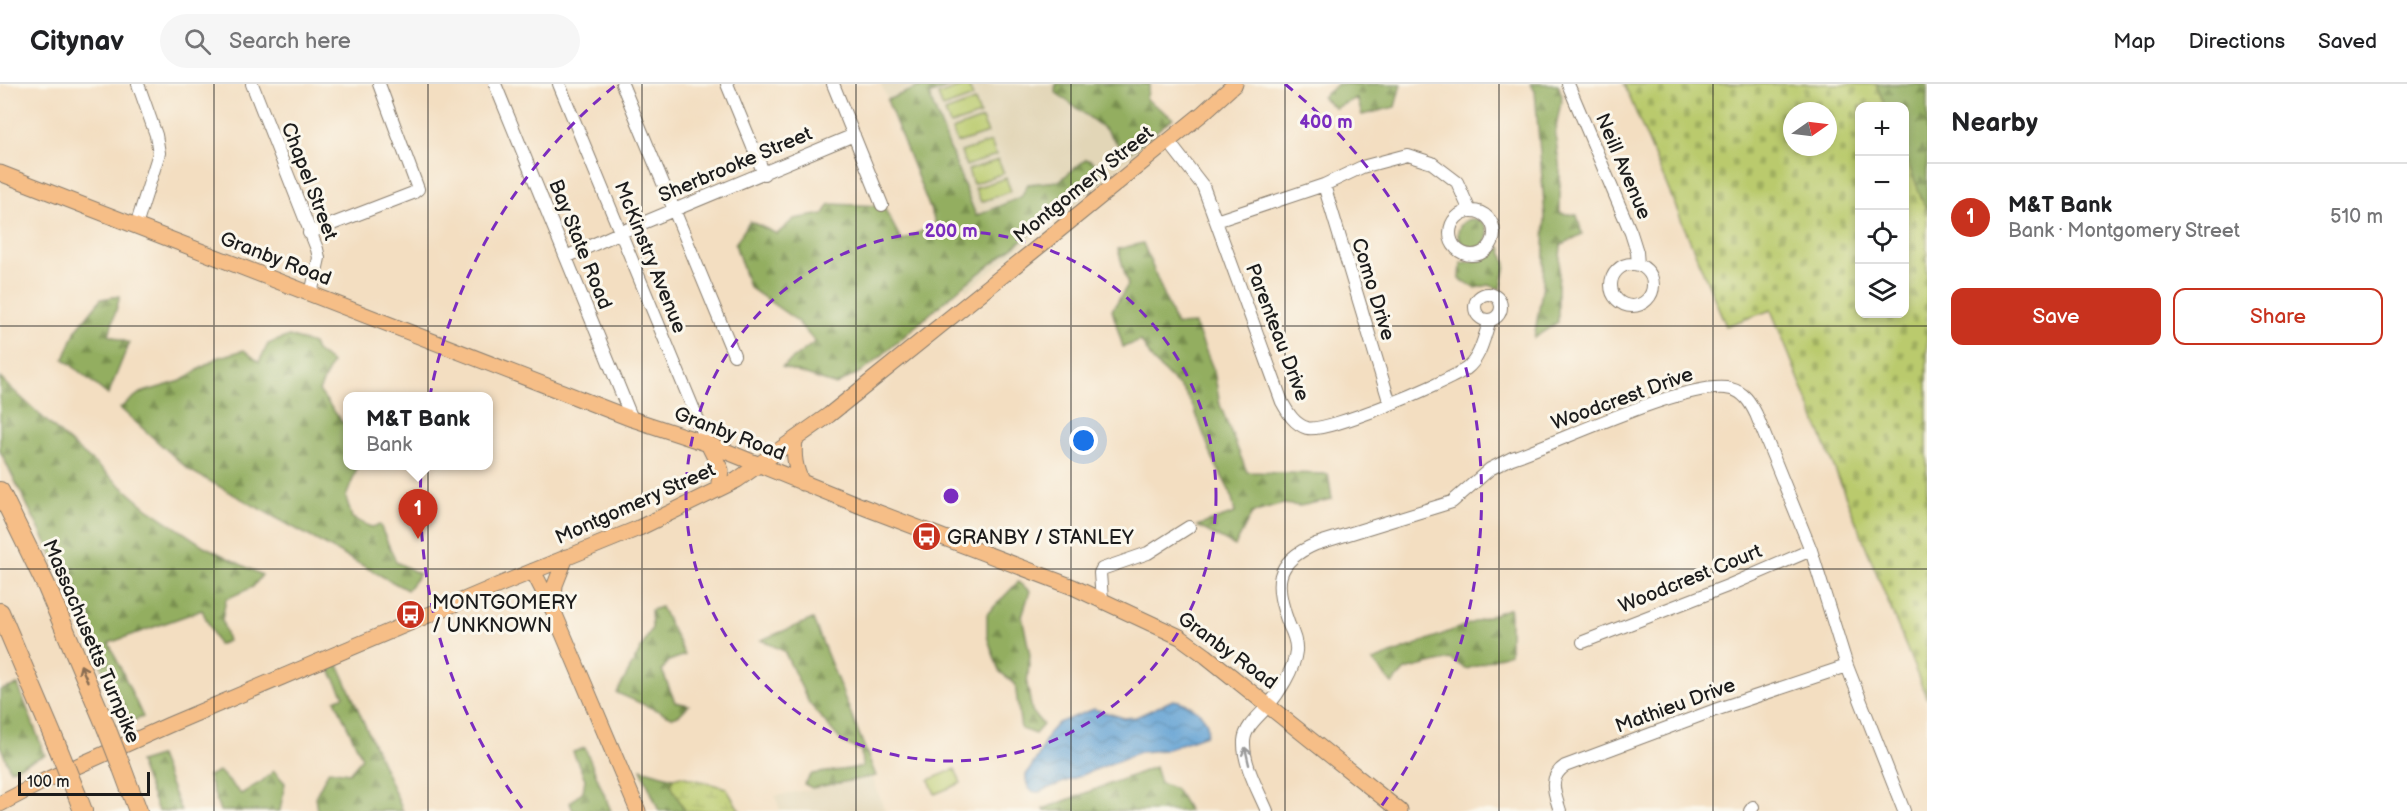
<!DOCTYPE html>
<html lang="en">
<head>
<meta charset="utf-8">
<style>
  :root { --surface:#fff; --page:#f6f6f6; --text:#202124; --muted:#757577; --line:#e0e0e0; --accent:#c8321e }
  body { margin:0; font-family:"Balsamiq Sans",sans-serif; background:var(--page); color:var(--text) }
  .controls { position:absolute; right:18px; top:18px; display:grid; overflow:hidden; border-radius:12px; box-shadow:0 3px 9px #0003 }
  .controls button { width:54px; height:54px; display:grid; place-items:center; padding:0; border:0; border-bottom:2px solid var(--line); background:var(--surface); color:var(--text); font:30px sans-serif }
  .compass { position:absolute; left:1783px; top:18px; width:54px; height:54px; border-radius:50%; background:var(--surface); box-shadow:0 3px 9px #0003; rotate:76deg }
  .scale { position:absolute; left:18px; bottom:15px; width:132px; box-sizing:border-box; padding-left:6px; border:3px solid #1c1c1c; border-top:0; font-size:16px; line-height:21px; white-space:nowrap; color:#1c1c1c; -webkit-text-stroke:4px #fbf7ec; paint-order:stroke }
  .you { position:absolute; left:1084px; top:357px; width:21px; height:21px; margin:-15px; border:4px solid #fff; border-radius:50%; background:#1a73e8; box-shadow:0 0 0 9px #1a73e833 }
  .badge { display:grid; place-items:center; width:39px; height:39px; border-radius:50%; background:var(--accent); color:#fff; font-size:20px; font-weight:700 }
  .pin { position:absolute; translate:-50% -50px; filter:drop-shadow(0 2px 3px #0008) }
  .pin::after { content:''; position:absolute; top:32px; width:21px; height:18px; background:inherit; clip-path:polygon(0 0,100% 0,50% 100%) }
  .popup { position:absolute; left:343px; top:308px; width:150px; height:78px; box-sizing:border-box; display:grid; place-content:center; border-radius:12px; background:var(--surface); filter:drop-shadow(0 2px 4px #0005); font-size:20px; white-space:nowrap; color:var(--muted) }
  .popup b { font-size:22px; color:var(--text) }
  .popup::after { content:''; position:absolute; left:50%; top:100%; margin-left:-12px; border:12px solid transparent; border-top-color:var(--surface) }
  .list { margin:0; padding:0; list-style:none }
  h2 { display:flex; justify-content:space-between; align-items:center; height:78px; margin:0; padding:0 24px; font-size:26px }
  h2 small { font-size:20px; font-weight:400; color:var(--muted) }
  .list li { display:grid; grid-template-columns:39px 1fr auto; gap:18px; align-items:center; box-sizing:border-box; height:108px; padding:0 24px; border-top:2px solid var(--line) }
  .list b { display:block; font-size:22px; white-space:nowrap }
  .list p { margin:0; font-size:20px; white-space:nowrap; color:var(--muted) }
  .list em { font-size:20px; font-style:normal; color:var(--muted) }
  .actions { display:flex; gap:12px; padding:18px 24px }
  .actions a { flex:1; padding:14px 0; border:2px solid var(--accent); border-radius:12px; text-align:center; font-size:21px; color:var(--accent) }
  .actions .main { background:var(--accent); color:#fff }
  .icon { flex:none; width:33px; height:33px; fill:none; stroke:currentColor; stroke-width:2; stroke-linecap:round; stroke-linejoin:round }
  .map { position:relative; flex:none; width:1927px; height:727px; overflow:hidden }
  header { display:flex; align-items:center; gap:36px; box-sizing:border-box; height:84px; padding:0 30px; background:var(--surface); border-bottom:2px solid var(--line) }
  header strong { font-size:28px }
  nav { display:flex; gap:33px; margin-inline-start:auto; font-size:21px }
  .search { width:420px; height:54px; background:var(--page); display:flex; align-items:center; gap:15px; box-sizing:border-box; padding:0 21px; border-radius:33px; color:var(--muted); font-size:22px }
  main { display:flex }
  aside { flex:1; background:var(--surface) }
  .map>svg:first-child { display:block }
  .built { fill:#e2d6b7 }
  .forest { fill:url(#forest-firs); stroke:#58653e; stroke-width:1.5 }
  .wetland { fill:url(#wetland-marsh); stroke:#6b7344; stroke-width:1.5 }
  .cemetery { fill:url(#cemetery-stones); stroke:#6b7344; stroke-width:1.5; fill-rule:evenodd }
  .garden { fill:#baca6d; stroke:#6b7344; stroke-width:1.5 }
  .water { fill:url(#water-waves); stroke:#3e5e78; stroke-width:1.5 }
  .lines { fill:none; stroke-linecap:round; stroke-linejoin:round }
  .minor-casing { stroke:#887d6e; stroke-width:14 }
  .major-casing { stroke:#887d6e; stroke-width:17 }
  .highway-casing { stroke:#887d6e; stroke-width:20 }
  .minor { stroke:#fff; stroke-width:12 }
  .major { stroke:#f6be87; stroke-width:15 }
  .highway { stroke:#f6be87; stroke-width:18 }
  .highway-bridge-casing { stroke:#887d6e; stroke-width:20; stroke-linecap:butt }
  .highway-bridge { stroke:#f6be87; stroke-width:18 }
  .oneway { stroke:#896d52 }
  .oneway2 { stroke:#999 }
  .grid { fill:none; stroke:#1c1c1c; stroke-width:1.5; stroke-opacity:0.55 }
  .ring { fill:none; stroke:#7b2cbf; stroke-width:3; stroke-dasharray:10 8 }
  .labels { text-anchor:middle; stroke-width:6; stroke-linejoin:round; paint-order:stroke }
  .street-label { font-size:20px; fill:#1c1c1c; stroke:#fbf7ec }
  .poi-label { font-size:20px; fill:#1c1c1c; stroke:#fbf7ec; text-anchor:start }
  .centre { fill:#7b2cbf; stroke:#fbf7ec; stroke-width:3 }
  .ring-label { font-size:18px; text-anchor:middle; font-weight:bold; fill:#7b2cbf; stroke:#fbf7ec; stroke-width:6; stroke-linejoin:round; paint-order:stroke }
</style>
</head>
<body>
<header>
<strong>Citynav</strong>
<div class="search"><svg class="icon" aria-label="search" viewBox="0 0 24 24"><circle cx="10" cy="10" r="6"/><path d="M15 15l6 6"/></svg>Search here</div>
<nav><a>Map</a><a>Directions</a><a>Saved</a></nav>
</header>
<main>
<div class="map">
<svg width="1927" height="727" viewBox="0 0 1927 727">
  <defs>
    <pattern id="forest-firs" width="22" height="20" patternUnits="userSpaceOnUse" patternTransform="scale(1.5)"><rect width="22" height="20" fill="#93ae60"/><path d="M5 1l3.5 6h-7zM16 11l3.5 6h-7z" fill="#778d4e"/></pattern>
    <pattern id="wetland-marsh" width="20" height="14" patternUnits="userSpaceOnUse" patternTransform="scale(1.5)"><rect width="20" height="14" fill="#baca6d"/><path d="M1 5h8M5 5V1M11 12h8M15 12V8" fill="none" stroke="#9fad5e"/></pattern>
    <pattern id="cemetery-stones" width="16" height="16" patternUnits="userSpaceOnUse" patternTransform="scale(1.5)"><rect width="16" height="16" fill="#baca6d"/><path d="M2 7V4a2 2 0 0 1 4 0v3zM10 15v-3a2 2 0 0 1 4 0v3z" fill="#9fad5e"/></pattern>
    <pattern id="water-waves" width="16" height="10" patternUnits="userSpaceOnUse" patternTransform="scale(1.5)"><rect width="16" height="10" fill="#60a0d3"/><path d="M0 5q4-4 8 0t8 0" fill="none" stroke="#4e82aa"/></pattern>
  </defs>
  <rect width="100%" height="100%" fill="#fbf7ec"/>
  <filter id="ink" filterUnits="userSpaceOnUse"><feTurbulence type="fractalNoise" baseFrequency=".0167" numOctaves="2"/><feDisplacementMap in="SourceGraphic" scale="12" xChannelSelector="R" yChannelSelector="G"/><feConvolveMatrix kernelMatrix="1 2 1 2 8 2 1 2 1" color-interpolation-filters="sRGB"/></filter>
  <filter id="wash" filterUnits="userSpaceOnUse"><feTurbulence type="fractalNoise" baseFrequency=".008" numOctaves="4" result="noise"/><feDisplacementMap in="SourceGraphic" scale="24" xChannelSelector="R" yChannelSelector="G"/><feGaussianBlur stdDeviation="1.35" result="paint"/><feColorMatrix in="noise" values="0 0 0 0 0 0 0 0 0 0 0 0 0 0 0 0 0 1.4 0 .05"/><feComposite in="paint" operator="in"/></filter>
  <g filter="url(#wash)">
    <rect width="100%" height="100%" fill="#f3dec1"/>
    <path class="built" d="M881,0H1136L1144,61L1101,99L966,207Z
      M872,693L885,727H780L775,712Z"/>
    <path class="forest" d="M926,0H955L929,11L976,132L1021,113L1028,100L1059,97L1086,75C1097,79 1100,83 1102,95L960,204L866,285L836,301L782,283L815,258L796,236L749,203L735,160L750,137L777,150L794,135L824,130L830,120L883,122L902,157L936,140L887,16Z
      M1056,0H1150L1146,15L1173,34L1130,68L1124,67L1106,46L1055,8Z
      M1338,0H1401L1395,23L1362,31L1357,14L1335,24L1322,13Z
      M1530,0H1558L1562,12L1555,49L1560,86V129L1577,131L1582,150L1561,161L1558,203V238L1534,254L1543,201L1545,132L1535,7Z
      M1876,0H1927V129L1905,72L1904,22H1885Z
      M1458 150a15 15 0 1 1 30 0a15 15 0 1 1-30 0Z
      M1143,159L1176,241L1195,240L1214,287L1220,321L1247,388L1328,390L1332,415L1300,422L1283,420L1252,429L1235,462L1197,442L1235,429L1231,410L1213,375L1195,327L1184,307L1153,277L1141,257L1123,263L1112,226L1128,201L1118,165Z
      M1501,163L1506,181L1501,205L1489,201L1475,204L1460,195L1461,179L1485,175Z
      M120,212L109,251L129,259L108,311L64,275L76,246L101,215Z
      M289,252L313,260L316,267L332,279L319,307L343,339L347,340L348,382H358L346,413L352,434L371,443L380,441L396,478L420,490L407,506L189,386L120,324L140,309L181,297L217,274L244,266L259,278L268,260Z
      M0,294L66,355L147,424L204,462L262,491L253,503L226,515L222,536L228,557L218,561L202,526L109,559L143,633L124,640L77,520L0,367Z
      M1018,498L1030,507L1022,532L1030,571L1027,600L1032,627L1043,641L1035,650L1021,645L1015,600L999,587L987,552V530Z
      M661,523L685,571L669,577L662,586L675,618L689,621L679,631L672,633L617,609L652,544L651,526Z
      M1510,524V569L1467,585L1450,575L1405,586L1392,600L1373,577Z
      M813,535L876,692L812,704L804,700L812,690L862,683L861,667L842,658L809,619L784,567L761,556Z
      M338,580L403,727H317L315,713L329,686L349,689L362,674L335,616L344,612L328,583Z
      M18,601L45,671L10,686L0,661V606Z
      M585,664L611,727H573L570,719L583,707L585,695L573,668Z
      M159,672L181,727H158L139,678Z
      M1155,683L1160,699L1176,705L1189,727H1044L1043,725Z
      M641,685L673,694L671,701L685,727H659Z
      M219,687L241,710L261,698L274,687L285,699L280,727H220L208,692Z"/>
    <path class="wetland" d="M681,692L726,704L740,727H685L671,701L673,694Z"/>
    <path class="cemetery" d="M1624,0H1876L1885,22H1860V230H1904L1905,71L1927,128V615L1771,226L1726,242ZM1792,27H1828V63H1792Z"/>
    <path class="garden" d="M968,0L973,13L943,24L938,11Z
      M975,17L980,31L950,41L945,28Z
      M982,35L988,49L957,59L952,46Z
      M991,58L996,71L966,82L961,68Z
      M998,76L1004,89L973,100L968,86Z
      M1006,94L1011,107L981,118L975,104Z
      M955,685L961,699L935,710L929,696Z"/>
    <path class="water" d="M1173,616C1188,617 1214,634 1206,651L1164,666L1140,668L1039,708C1028,709 1026,700 1026,691L1039,671L1048,650L1058,639L1094,625L1124,634L1136,633Z"/>
  </g>
  <g filter="url(#ink)">
    <g class="lines">
      <defs>
        <path id="minor" d="M252,0L317,165L319,174L311,210
          M495,0L632,335
          M559,0L708,360
          M622,0L734,271
          M727,0L764,90
          M833,0L882,121
          M1568,0L1631,149L1637,168L1638,181
          M1168,57L1203,102L1282,318C1288,329 1294,340 1307,344C1328,349 1445,299 1466,285C1481,274 1484,252 1490,236
          M1324,101L1390,320
          M1450 149a22 22 0 1 1 44 0a22 22 0 1 1-44 0Z
          M1216,137L1324,101L1362,83L1407,71L1432,79L1457,98L1470,127
          M136,142L159,69L156,51L138,0
          M309,149L413,109L418,105L379,0
          M566,173L619,149L854,51
          M1611 201a21 21 0 1 1 42 0a21 21 0 1 1-42 0Z
          M1475 223a13 13 0 1 1 26 0a13 13 0 1 1-26 0Z
          M1102,516L1100,489L1102,485L1148,469L1189,443
          M1583,558L1730,501L1811,466
          M1267,727C1258,706 1243,680 1244,657C1245,643 1258,633 1267,623C1279,609 1294,586 1296,567C1297,558 1293,549 1289,541C1274,501 1273,478 1316,460L1452,418L1490,385L1512,374C1558,359 1691,294 1731,305C1744,308 1750,318 1756,330L1811,466L1847,582L1904,727
          M1560,727C1555,710 1547,694 1565,682L1715,626L1847,582
          M1750,727L1753,723"/>
        <path id="major" d="M0,89L632,335L708,360L866,424L1073,503L1180,553L1206,572L1400,727
          M795,356C793,372 795,384 802,399
          M708,360L721,386L718,405
          M533,487L553,526L638,727
          M553,526L555,501L566,473
          M0,720L46,696L169,641L499,501L639,444L737,396L829,331L1042,160L1203,29L1235,0"/>
        <path id="highway" d="M0,407L46,501L106,643
          M0,528L58,664
          M122,684L138,727
          M77,711L83,727"/>
      </defs>
      <use href="#minor" class="minor-casing"/>
      <use href="#major" class="major-casing"/>
      <use href="#highway" class="highway-casing"/>
      <use href="#minor" class="minor"/>
      <use href="#major" class="major"/>
      <use href="#highway" class="highway"/>
      <defs>
        <path id="highway-bridge" d="M106,643L122,684
          M58,664L77,711"/>
      </defs>
      <use href="#highway-bridge" class="highway-bridge-casing"/>
      <use href="#highway-bridge" class="highway-bridge"/>
    </g>
    <defs><path id="oneway-shaft" d="M-6 0H5M1.5-3L5.5 0L1.5 3" fill="none" stroke-width="1.6" stroke-linecap="round" stroke-linejoin="round" transform="scale(1.5)"/></defs>
    <use class="oneway" href="#oneway-shaft" transform="translate(84 589) rotate(-113)"/>
    <use class="oneway2" href="#oneway-shaft" transform="translate(1247 672) rotate(-103)"/>
  </g>
  <path class="grid" d="M214,0V727M428,0V727M642,0V727M856,0V727M1071,0V727M1285,0V727M1499,0V727M1713,0V727M0,242H1927M0,485H1927"/>
  <g class="ring">
    <circle cx="951" cy="412" r="265"/>
    <path d="M522 724A530 530 0 0 1 617 0M1285 0A530 530 0 0 1 1380 724"/>
  </g>
  <defs>
    <symbol id="bus-disc" viewBox="-11 -11 22 22"><circle r="9.5" fill="#c8321e" stroke="#fbf7ec"/><path d="M-5-6H5V4H4V6H2V4H-2V6H-4V4H-5ZM-3.5-4V0h7V-4ZM-3.5 1.2v1.5H-2V1.2ZM2 1.2v1.5H3.5V1.2Z" fill="#fff"/></symbol>
  </defs>
  <g fill-rule="evenodd">
    <use href="#bus-disc" x="910" y="436" width="33" height="33"/>
    <use href="#bus-disc" x="394" y="514" width="33" height="33"/>
  </g>
  <g class="labels">
    <g class="street-label">
      <text transform="translate(735 80) rotate(-23)" y="7">Sherbrooke Street</text>
      <text transform="translate(1624 82) rotate(67)" y="7">Neill Avenue</text>
      <text transform="translate(310 97) rotate(69)" y="7">Chapel Street</text>
      <text transform="translate(1083 100) rotate(-39)" y="7">Montgomery Street</text>
      <text transform="translate(581 160) rotate(68)" y="7">Bay State Road</text>
      <text transform="translate(651 173) rotate(68)" y="7">McKinstry Avenue</text>
      <text transform="translate(276 174) rotate(21)" y="7">Granby Road</text>
      <text transform="translate(1374 205) rotate(73)" y="7">Como Drive</text>
      <text transform="translate(1278 248) rotate(69)" y="7">Parenteau Drive</text>
      <text transform="translate(1622 314) rotate(-20)" y="7">Woodcrest Drive</text>
      <text transform="translate(730 349) rotate(21)" y="7">Granby Road</text>
      <text transform="translate(635 419) rotate(-24)" y="7">Montgomery Street</text>
      <text transform="translate(1690 494) rotate(-22)" y="7">Woodcrest Court</text>
      <text transform="translate(92 557) rotate(67)" y="7">Massachusetts Turnpike</text>
      <text transform="translate(1228 566) rotate(36)" y="7">Granby Road</text>
      <text transform="translate(1675 621) rotate(-20)" y="7">Mathieu Drive</text>
    </g>
    <g class="poi-label">
      <text x="947" y="460">GRANBY / STANLEY</text>
      <text x="432" y="525">MONTGOMERY<tspan x="432" dy="23">/ UNKNOWN</tspan></text>
    </g>
  </g>
  <circle cx="951" cy="412" r="9" class="centre"/>
  <g class="ring-label">
    <text x="1326" y="44">400 m</text>
    <text x="951" y="153">200 m</text>
  </g>
</svg>
<div class="controls">
<button>+</button>
<button>−</button>
<button><svg class="icon" aria-label="locate" viewBox="0 0 24 24"><circle cx="12" cy="12" r="6"/><path d="M12 2v4M12 18v4M2 12h4M18 12h4"/></svg></button>
<button><svg class="icon" aria-label="layers" viewBox="0 0 24 24"><path d="M12 4l9 5-9 5-9-5zM3 14l9 5 9-5"/></svg></button>
</div>
<svg class="compass" viewBox="-18 -18 36 36"><path d="M0-13l5 13h-10z" fill="#e53935"/><path d="M0 13l5-13h-10z" fill="#757577"/></svg>
<div class="scale">100 m</div>
<div class="you"></div>
<div class="pin badge" style="left:418px;top:455px">1</div>
<div class="popup"><b>M&amp;T Bank</b>Bank</div>
</div>
<aside>
<h2>Nearby<small></small></h2>
<ul class="list">
<li><span class="badge">1</span><div><b>M&amp;T Bank</b><p>Bank · Montgomery Street</p></div><em>510 m</em></li>
</ul>
<div class="actions"><a class="main">Save</a><a>Share</a></div>
</aside>
</main>
</body>
</html>
